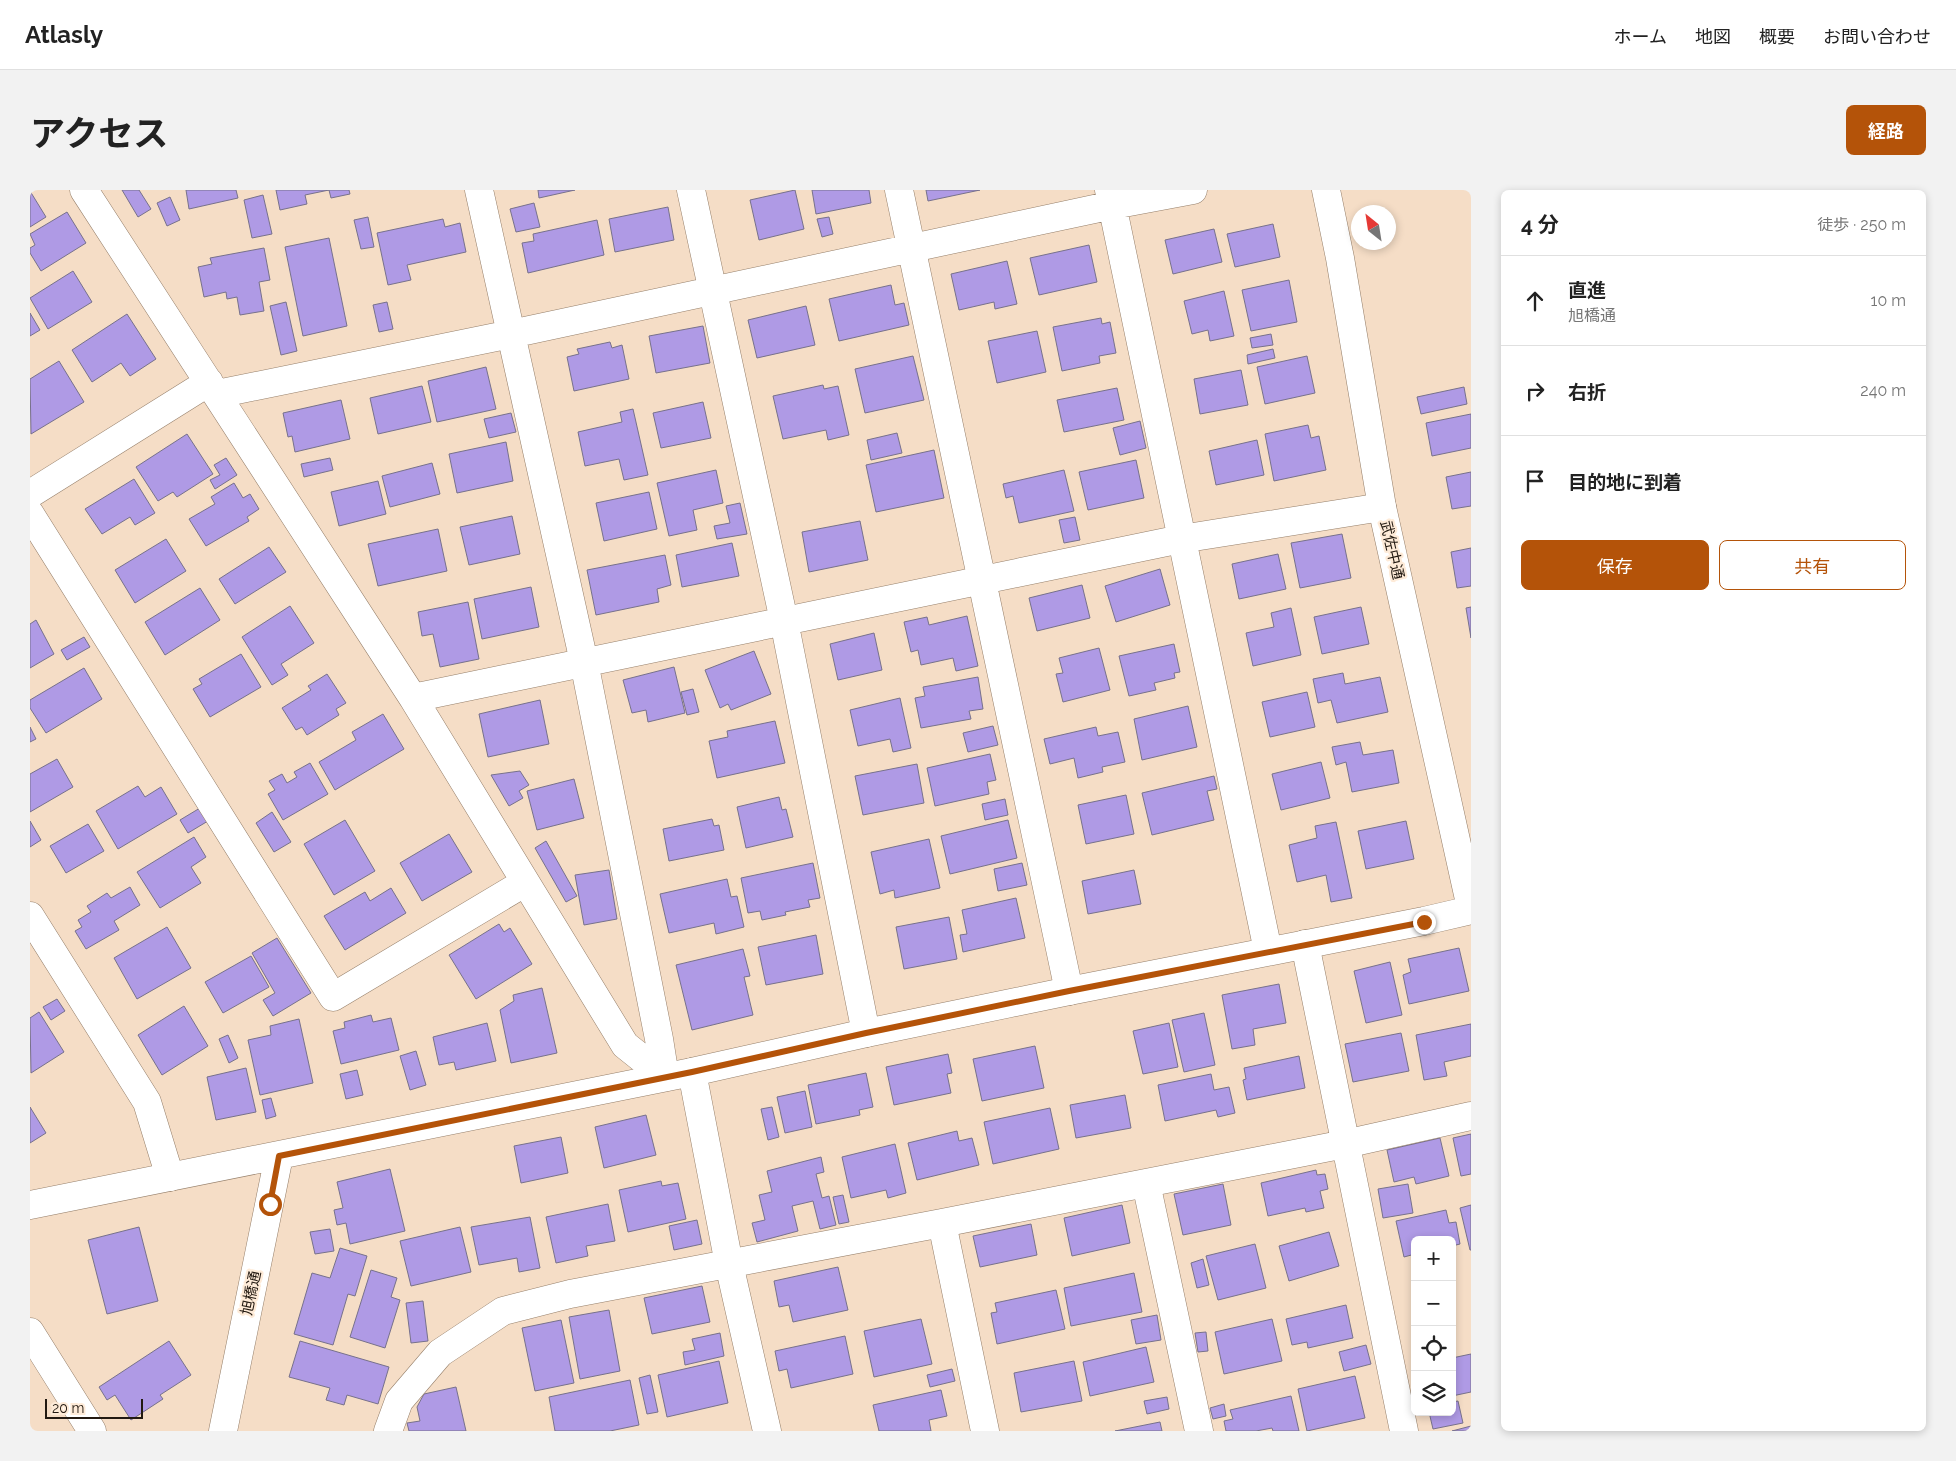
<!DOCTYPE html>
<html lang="ja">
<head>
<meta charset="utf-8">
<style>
  :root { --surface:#fff; --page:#f2f2f2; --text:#222; --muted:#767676; --line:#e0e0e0; --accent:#b45309 }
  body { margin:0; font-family:Raleway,"Noto Sans JP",sans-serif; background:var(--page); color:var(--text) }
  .controls { position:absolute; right:15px; bottom:15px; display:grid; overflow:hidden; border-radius:8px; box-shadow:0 2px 8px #0003 }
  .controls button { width:45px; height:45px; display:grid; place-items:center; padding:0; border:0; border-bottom:1px solid var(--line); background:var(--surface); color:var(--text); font:25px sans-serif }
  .compass { position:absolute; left:1321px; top:15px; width:45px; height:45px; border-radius:50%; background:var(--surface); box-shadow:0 2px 8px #0003; rotate:330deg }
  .scale { position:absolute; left:15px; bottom:12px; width:98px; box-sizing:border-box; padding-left:5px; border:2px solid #221911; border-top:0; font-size:14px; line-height:18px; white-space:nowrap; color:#221911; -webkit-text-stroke:4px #feebd8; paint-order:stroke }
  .stop { position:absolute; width:15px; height:15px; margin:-11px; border:4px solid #b45309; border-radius:50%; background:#fff }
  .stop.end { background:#b45309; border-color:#fff; box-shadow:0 1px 5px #0008 }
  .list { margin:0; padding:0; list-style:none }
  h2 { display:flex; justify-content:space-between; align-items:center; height:65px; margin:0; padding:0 20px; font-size:21px }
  h2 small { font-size:16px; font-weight:400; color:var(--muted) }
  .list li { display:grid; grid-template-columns:32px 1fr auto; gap:15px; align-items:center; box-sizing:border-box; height:90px; padding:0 20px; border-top:1px solid var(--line) }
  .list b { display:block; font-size:19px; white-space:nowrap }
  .list p { margin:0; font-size:16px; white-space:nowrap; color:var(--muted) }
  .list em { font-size:16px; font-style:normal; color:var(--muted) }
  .actions { display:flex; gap:10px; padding:15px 20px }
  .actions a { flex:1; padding:11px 0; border:1px solid var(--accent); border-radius:8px; text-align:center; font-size:18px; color:var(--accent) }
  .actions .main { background:var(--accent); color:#fff }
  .icon { flex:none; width:28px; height:28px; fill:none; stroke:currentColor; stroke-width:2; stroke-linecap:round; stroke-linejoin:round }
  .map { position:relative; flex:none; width:1441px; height:1241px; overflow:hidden; border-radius:8px }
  header { display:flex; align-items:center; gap:30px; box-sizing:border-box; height:70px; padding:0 25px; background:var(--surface); border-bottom:1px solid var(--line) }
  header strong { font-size:24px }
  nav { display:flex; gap:28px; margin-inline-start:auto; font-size:18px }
  .intro { display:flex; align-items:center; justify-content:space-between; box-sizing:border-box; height:120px; padding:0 30px }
  h1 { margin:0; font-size:35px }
  .button { padding:12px 22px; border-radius:8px; background:var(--accent); color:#fff; font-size:18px; font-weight:700 }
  main { display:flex; gap:30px; padding:0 30px }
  aside { flex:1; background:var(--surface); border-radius:8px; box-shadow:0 2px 8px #0003 }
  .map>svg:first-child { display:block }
  .building { fill:#af9ae5; stroke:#77718b }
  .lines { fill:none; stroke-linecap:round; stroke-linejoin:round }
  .street-casing { stroke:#957f6a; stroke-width:29 }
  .secondary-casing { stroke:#957f6a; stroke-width:29 }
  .street { stroke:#fff; stroke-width:28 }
  .secondary { stroke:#fff; stroke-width:28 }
  .route { stroke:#b45309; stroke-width:6 }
  .labels { text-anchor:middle; stroke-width:4.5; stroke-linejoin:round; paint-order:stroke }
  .street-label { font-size:15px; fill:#221911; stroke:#feebd8 }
</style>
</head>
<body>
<header>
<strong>Atlasly</strong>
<nav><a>ホーム</a><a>地図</a><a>概要</a><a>お問い合わせ</a></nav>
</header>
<div class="intro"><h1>アクセス</h1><a class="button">経路</a></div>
<main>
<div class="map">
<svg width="1441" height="1241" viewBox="0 0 1441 1241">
  <rect width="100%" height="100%" fill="#f5ddc6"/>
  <path class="building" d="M92,0H109L121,19L108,27Z
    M156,0H206L208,8L159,19Z
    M246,0H319L320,4L301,8L299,0L275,5L277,14L250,20Z
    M508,0H545L509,8Z
    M765,0L774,39L729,50L720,10Z
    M782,0H839L841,13L786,24Z
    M896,0H950L898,11Z
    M0,1L16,27L0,37Z
    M233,5L242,44L222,48L214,10Z
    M140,7L150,30L137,36L127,13Z
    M504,13L510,37L486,42L480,19Z
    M638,17L644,50L585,62L579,29Z
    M37,22L56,53L11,81L0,63V58L5,55L0,44Z
    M338,27L344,57L331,59L324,30Z
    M799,27L803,44L792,47L787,29Z
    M413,29L415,37L430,33L436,62L377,75L381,90L358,95L347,43Z
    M567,30L574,65L498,83L492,53L504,51L503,44Z
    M1243,34L1250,67L1205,77L1197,44Z
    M1184,39L1192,72L1143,84L1135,50Z
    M299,48L317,136L273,146L255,57Z
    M1059,55L1067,92L1009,105L1000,68Z
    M234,58L240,90L229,92L234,121L210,125L207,107L197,109L196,102L174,107L168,77L182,74L180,68Z
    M977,71L987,114L965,119L964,112L929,120L921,84Z
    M43,81L62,112L18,139L0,108Z
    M1259,90L1267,132L1221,141L1212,100Z
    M861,95L865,115L874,113L879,135L809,151L799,109Z
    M1194,101L1204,146L1180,151L1178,140L1162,144L1154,111Z
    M256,112L267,161L251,165L240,116Z
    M357,112L363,139L349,142L343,115Z
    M776,116L785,155L727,168L718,130Z
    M0,123L10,140L0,146Z
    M97,124L126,169L100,186L91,173L62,192L42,160Z
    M1071,128L1072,134L1080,132L1086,163L1069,166L1070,173L1032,181L1023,137Z
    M673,136L680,173L626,183L619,146Z
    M1007,141L1016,182L967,193L958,151Z
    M1241,144L1243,155L1222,158L1220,148Z
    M580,152L582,158L592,155L599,189L544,201L537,167L549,164L547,159Z
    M1243,159L1245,168L1218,174L1217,165Z
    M883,166L894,210L835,223L825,179Z
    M1277,166L1285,203L1235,214L1227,177Z
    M29,171L54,212L1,244L0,189Z
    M456,177L466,219L407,232L398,191Z
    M1211,180L1218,215L1170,224L1164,189Z
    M793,195L794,199L808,196L819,245L798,250L796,240L753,249L743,206Z
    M392,196L401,232L348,244L340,208Z
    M1434,197L1437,214L1391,224L1387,207Z
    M1087,198L1094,230L1034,242L1027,210Z
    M311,210L320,249L265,262L262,246L258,247L253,223Z
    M673,212L681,248L631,258L623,223Z
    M603,219L618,285L594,290L589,269L555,276L548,242L592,232L590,222Z
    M481,223L486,242L459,248L454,229Z
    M1441,224V258L1402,266L1396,233Z
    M1110,231L1116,258L1090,265L1083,238Z
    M1278,235L1281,248L1289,246L1296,280L1244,291L1235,244Z
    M867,243L872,263L841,270L837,250Z
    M157,244L183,284L147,307L143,302L128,311L106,277Z
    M1227,250L1234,285L1186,295L1179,261Z
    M476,252L483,291L427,303L419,264Z
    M904,260L914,308L846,322L836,275Z
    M196,268L207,285L185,299L180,290L190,285L184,275Z
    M300,268L303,280L274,287L271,274Z
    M1106,270L1114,308L1058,320L1049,282Z
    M402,273L410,304L360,317L352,286Z
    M686,280L693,313L663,320L667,340L639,346L627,293Z
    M1034,280L1044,321L989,333L983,306L976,308L973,294Z
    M1441,282V316L1422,319L1416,287Z
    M104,289L125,323L105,335L100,327L72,344L55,319Z
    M348,291L356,324L309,336L301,302Z
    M204,293L213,308L220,304L229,319L217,327L219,331L176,356L159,329L185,314L181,307Z
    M619,302L627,339L574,351L566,313Z
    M710,313L717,344L687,349L684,336L700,333L696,316Z
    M482,326L490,364L439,375L430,337Z
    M1045,327L1050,350L1034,353L1029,330Z
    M830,331L838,370L779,382L772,342Z
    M408,339L417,381L348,396L338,354Z
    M1312,344L1321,388L1270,398L1261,353Z
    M136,349L156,381L105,413L85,380Z
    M702,353L709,386L652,397L646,365Z
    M239,357L256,382L205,414L189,389Z
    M1441,358V396L1427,398L1421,362Z
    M1248,364L1256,399L1209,409L1202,374Z
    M635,365L641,395L627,399L629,412L566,425L557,380Z
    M1130,379L1140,415L1086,432L1075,396Z
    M1052,395L1060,428L1007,441L999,408Z
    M501,397L509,437L452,449L444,409Z
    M170,398L190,430L135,465L115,432Z
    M438,412L449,469L410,477L403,444L392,446L388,422Z
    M260,416L284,453L251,474L258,485L242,495L212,447Z
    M1331,417L1339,454L1292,464L1284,427Z
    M1441,417V448L1436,418Z
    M1261,418L1271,465L1223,476L1216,443L1244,437L1241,423Z
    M937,426L948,476L926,481L923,468L891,475L888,460L881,462L874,432L897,427L899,435Z
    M6,430L24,464L0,478V434Z
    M844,443L852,480L808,490L800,454Z
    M54,447L60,457L37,470L31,460Z
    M1144,454L1150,482L1144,483L1145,488L1124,493L1126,500L1099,506L1089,466Z
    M1069,458L1080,500L1033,512L1026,484L1033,483L1029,468Z
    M724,461L741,504L701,520L698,514L690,518L675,480Z
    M211,464L231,497L180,527L163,499L172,494L169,489Z
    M644,477L655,523L618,532L616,520L602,523L593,490Z
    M54,478L72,509L16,543L0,518V510Z
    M1313,483L1315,494L1350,487L1358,522L1307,533L1301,510L1288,513L1283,489Z
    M297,484L316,513L306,519L309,525L277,545L272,537L266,540L252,518L281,500L278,496Z
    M948,487L953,519L939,521L941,529L891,538L885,508L895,506L893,497Z
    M663,499L669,522L657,525L651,502Z
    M1277,502L1285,537L1240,547L1232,512Z
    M870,508L881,558L863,562L860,549L828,556L820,520Z
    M510,510L519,554L458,567L449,524Z
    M1158,516L1167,557L1112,570L1104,529Z
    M353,524L374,559L305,600L289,572L326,550L322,542Z
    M745,531L755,573L687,588L679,551L698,547L697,541Z
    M963,536L968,555L938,562L933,543Z
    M0,537L6,549L0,552Z
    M1066,537L1068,546L1088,542L1095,572L1072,577L1073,582L1048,588L1044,568L1020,574L1014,549Z
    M1330,552L1333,565L1363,560L1369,593L1322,602L1316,572L1306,575L1302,557Z
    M960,564L966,590L957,592L959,604L905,616L897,578Z
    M27,569L43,597L0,622V584Z
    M1291,572L1300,608L1251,620L1242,584Z
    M280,573L298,604L253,630L238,604L245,600L239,591L252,584L257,593L267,587L264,582Z
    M887,574L894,613L833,625L825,586Z
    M490,581L499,595L489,601L493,608L479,616L461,585Z
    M1184,586L1187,599L1177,601L1184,630L1122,645L1112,603Z
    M544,589L554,628L507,640L497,601Z
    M108,596L115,607L131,597L147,624L88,659L66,621Z
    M1096,605L1104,644L1056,654L1048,615Z
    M749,607L752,620L756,619L763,647L716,658L707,617Z
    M975,609L978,625L955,630L952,614Z
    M170,618L178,631L158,643L150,630Z
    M242,622L261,652L244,662L226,633Z
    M682,629L684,636L689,635L694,660L639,671L633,639Z
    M315,630L345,681L304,705L274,654Z
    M978,630L987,668L920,684L911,646Z
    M0,631L11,650L0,657Z
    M1376,631L1384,669L1336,679L1328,641Z
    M1306,632L1322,708L1301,712L1296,685L1267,692L1259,655L1287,648L1285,636Z
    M58,634L74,661L36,683L20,656Z
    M419,644L442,682L392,711L370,673Z
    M164,647L176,667L161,677L171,693L130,718L107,682Z
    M899,649L910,698L865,708L864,700L850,704L841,662Z
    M516,651L547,706L536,712L505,658Z
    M783,673L790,708L778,710L780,717L755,722L756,725L732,730L730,721L718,723L711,688Z
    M992,673L997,695L968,701L964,679Z
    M579,680L587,729L554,735L545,685Z
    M1104,680L1111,714L1058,724L1052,691Z
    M697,689L701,707L707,706L714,737L686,744L684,733L639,743L630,704Z
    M100,697L110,715L84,731L89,740L56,759L45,741L52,737L48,730L61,722L57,716L77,703L81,708Z
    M361,698L376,723L315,760L294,726L335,702L340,711Z
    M986,708L995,748L933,762L930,745L937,744L932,720Z
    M919,727L927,769L874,779L866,737Z
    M469,734L474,742L480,738L502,774L446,809L419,765Z
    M137,737L161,778L107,809L84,768Z
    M786,745L793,784L736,795L728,757Z
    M247,748L281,803L243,826L233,810L245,803L222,763Z
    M1429,758L1439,801L1379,814L1373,785L1381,782L1378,769Z
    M713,759L720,786L714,787L723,825L662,840L646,775Z
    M221,766L239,797L193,823L175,792Z
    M1360,772L1372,825L1336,833L1324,781Z
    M1249,794L1256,833L1223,839L1225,855L1202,859L1192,805Z
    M512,798L527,863L481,873L470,820L484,811L483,805Z
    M27,809L35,821L21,830L13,817Z
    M154,816L178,856L132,885L108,845Z
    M9,822L34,862L1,883L0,828Z
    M1174,823L1185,875L1154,882L1142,830Z
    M341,825L343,832L361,828L369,860L311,874L303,841L315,838L314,832Z
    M269,829L283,893L230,905L218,850L241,845L240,836Z
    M457,833L466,871L426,880L424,872L409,875L403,847Z
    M1139,833L1148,877L1113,884L1103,841Z
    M1441,834V866L1414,872L1417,886L1394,890L1386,845Z
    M1371,843L1379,881L1323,892L1315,854Z
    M198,845L208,868L199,873L189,849Z
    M1005,856L1014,898L952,911L943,869Z
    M386,861L396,895L380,900L370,866Z
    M918,864L922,883L917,884L921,903L864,915L856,877Z
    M1269,866L1275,898L1217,910L1213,890L1216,889L1214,878Z
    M216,878L226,922L186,930L177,887Z
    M327,880L333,905L316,909L310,884Z
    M836,883L843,917L829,920L830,925L786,934L778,895Z
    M1181,884L1184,900L1199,897L1205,923L1188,927L1186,920L1135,931L1128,895Z
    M775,901L782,937L755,943L747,907Z
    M1095,905L1101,938L1046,948L1040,915Z
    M241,908L246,926L236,929L232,910Z
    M0,917L16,943L0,953Z
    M742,917L749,947L738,950L731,919Z
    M1020,918L1029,959L963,974L954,932Z
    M616,925L626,965L574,978L565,937Z
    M927,941L929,951L942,948L949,975L887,990L878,953Z
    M1441,944V984L1431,986L1423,948Z
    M531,947L538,983L491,993L484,956Z
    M1410,948L1419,986L1386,994L1384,987L1364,992L1357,960Z
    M865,954L876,1003L858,1008L856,1000L821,1008L812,967Z
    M791,967L794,982L786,984L792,1008L799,1006L806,1035L790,1039L783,1011L762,1016L768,1041L727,1052L722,1033L735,1030L729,1005L742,1002L737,981Z
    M360,979L375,1041L320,1054L316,1033L307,1035L304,1020L313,1018L307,992Z
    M1286,980L1287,985L1295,984L1298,999L1290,1001L1294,1018L1276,1022L1275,1018L1238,1026L1231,993Z
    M631,991L632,996L648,993L656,1029L598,1042L589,1000Z
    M1193,994L1201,1035L1153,1045L1144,1004Z
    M1378,994L1383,1023L1353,1028L1348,999Z
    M813,1005L819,1032L809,1034L803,1007Z
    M578,1014L585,1051L556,1056L558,1066L526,1073L516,1027Z
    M1092,1015L1100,1053L1042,1066L1034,1028Z
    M1441,1015V1060H1440L1430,1018Z
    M1416,1020L1419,1033L1426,1032L1430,1054L1422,1056V1050H1385V1064L1374,1067L1366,1031Z
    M500,1027L510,1078L489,1082L487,1068L449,1075L441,1037Z
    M667,1030L672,1054L644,1060L639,1036Z
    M1001,1034L1007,1065L950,1077L943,1046Z
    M109,1037L128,1111L77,1124L58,1050Z
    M430,1037L441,1082L381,1096L370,1051Z
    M300,1039L304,1061L285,1064L280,1042Z
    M1299,1042L1309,1076L1259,1091L1249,1056Z
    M1225,1054L1236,1098L1188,1110L1176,1066Z
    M310,1058L337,1066L325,1106L318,1104L303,1155L264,1144L282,1083L300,1088Z
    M1173,1069L1179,1095L1167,1098L1161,1073Z
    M808,1077L818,1120L763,1132L759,1115L749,1117L744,1091Z
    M341,1080L367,1088L361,1107L370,1110L355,1158L320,1147Z
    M1104,1083L1112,1122L1041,1136L1034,1098Z
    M672,1096L680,1132L622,1144L614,1108Z
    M1026,1100L1035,1139L967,1154L961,1123L967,1122L965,1113Z
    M393,1111L398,1151L381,1153L376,1113Z
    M1316,1115L1323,1148L1278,1158L1277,1152L1262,1155L1256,1129Z
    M579,1120L590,1181L550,1189L539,1127Z
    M1127,1125L1131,1150L1106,1154L1101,1130Z
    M891,1129L902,1174L844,1187L834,1141Z
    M1242,1129L1252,1171L1194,1184L1185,1142Z
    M531,1130L544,1193L505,1201L492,1138Z
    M1176,1142L1178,1161L1168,1162L1165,1143Z
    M690,1143L694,1166L655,1175L653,1162L665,1160L662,1149Z
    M815,1146L823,1184L761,1198L757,1179L749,1181L745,1161Z
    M139,1151L161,1185L130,1205L133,1209L101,1230L85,1205L77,1210L69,1197Z
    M270,1151L359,1177L348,1214L317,1205L314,1215L296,1210L300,1198L259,1187Z
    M1336,1155L1341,1174L1314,1181L1309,1162Z
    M1116,1157L1124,1192L1060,1206L1053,1172Z
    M1441,1164V1202L1422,1206V1168Z
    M689,1171L698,1213L637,1227L628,1185Z
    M1044,1171L1052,1211L991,1222L984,1183Z
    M922,1179L925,1191L900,1197L897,1185Z
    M620,1185L628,1222L617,1224L609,1188Z
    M1325,1186L1335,1228L1277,1241L1268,1199Z
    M600,1190L609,1235L580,1241H525L519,1207Z
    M426,1197L436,1241H379L377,1233L390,1231L387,1217L394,1204Z
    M911,1200L917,1226L899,1230L901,1241H849L843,1215Z
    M1261,1206L1269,1241H1243L1242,1238L1226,1241H1196L1194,1231L1203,1229L1200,1220Z
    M1137,1207L1139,1219L1117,1224L1114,1211Z
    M1428,1211L1433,1233L1403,1239L1399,1222H1422V1212Z
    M1194,1214L1196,1226L1183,1229L1180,1218Z
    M1130,1232L1132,1241H1085Z
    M1441,1236V1241H1422Z"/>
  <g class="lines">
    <defs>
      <path id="street" d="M54,0L383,508L595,855L635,887
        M449,0L554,472L629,849L635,887
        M661,0L754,431L836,843
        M869,0L1039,801
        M1079,0L1238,761
        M187,204L481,144L1083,15L1163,0
        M0,304L179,192
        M0,324L303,807L494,693
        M383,508L1151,349L1352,317
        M0,726L117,912L140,987
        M1275,754L1374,1241
        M662,882L699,1074L737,1241
        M1116,993L1169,1241
        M912,1033L955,1241
        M0,1142L62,1241
        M358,1241L369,1211L410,1163L473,1121L540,1104L912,1033L1315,954L1441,926"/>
      <path id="secondary" d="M1296,0L1310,68L1352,317L1441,718
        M0,1015L662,882L836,843L1039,801L1394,731L1441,720
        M193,1241L249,966"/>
    </defs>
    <use href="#street" class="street-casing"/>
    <use href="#secondary" class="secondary-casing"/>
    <use href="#street" class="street"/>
    <use href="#secondary" class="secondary"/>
  </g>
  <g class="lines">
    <path class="route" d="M240,1014L249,966L662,882L836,843L1039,801L1394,732"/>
  </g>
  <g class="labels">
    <g class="street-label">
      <text transform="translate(1362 360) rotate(77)" y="5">武佐中通</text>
      <text transform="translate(221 1103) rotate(-78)" y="5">旭橋通</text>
    </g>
  </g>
</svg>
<div class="controls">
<button>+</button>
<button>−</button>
<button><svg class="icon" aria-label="locate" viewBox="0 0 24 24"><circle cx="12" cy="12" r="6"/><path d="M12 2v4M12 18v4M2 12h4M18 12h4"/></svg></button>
<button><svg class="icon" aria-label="layers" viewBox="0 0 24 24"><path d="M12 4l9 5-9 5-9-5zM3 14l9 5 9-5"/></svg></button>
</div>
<svg class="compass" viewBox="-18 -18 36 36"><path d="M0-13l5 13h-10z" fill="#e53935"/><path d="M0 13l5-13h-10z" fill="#767676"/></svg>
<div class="scale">20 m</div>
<div class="stop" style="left:240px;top:1014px"></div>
<div class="stop end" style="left:1394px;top:732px"></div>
</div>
<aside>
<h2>4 分<small>徒歩 · 250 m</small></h2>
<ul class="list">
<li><svg class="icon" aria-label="ahead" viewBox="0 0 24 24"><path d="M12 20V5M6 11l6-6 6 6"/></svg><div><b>直進</b><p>旭橋通</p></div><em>10 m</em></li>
<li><svg class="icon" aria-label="right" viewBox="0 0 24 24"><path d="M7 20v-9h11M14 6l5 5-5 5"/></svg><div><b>右折</b></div><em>240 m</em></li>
<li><svg class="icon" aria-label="arrive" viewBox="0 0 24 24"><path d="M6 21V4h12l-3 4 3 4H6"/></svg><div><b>目的地に到着</b></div></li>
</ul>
<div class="actions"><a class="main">保存</a><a>共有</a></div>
</aside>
</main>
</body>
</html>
